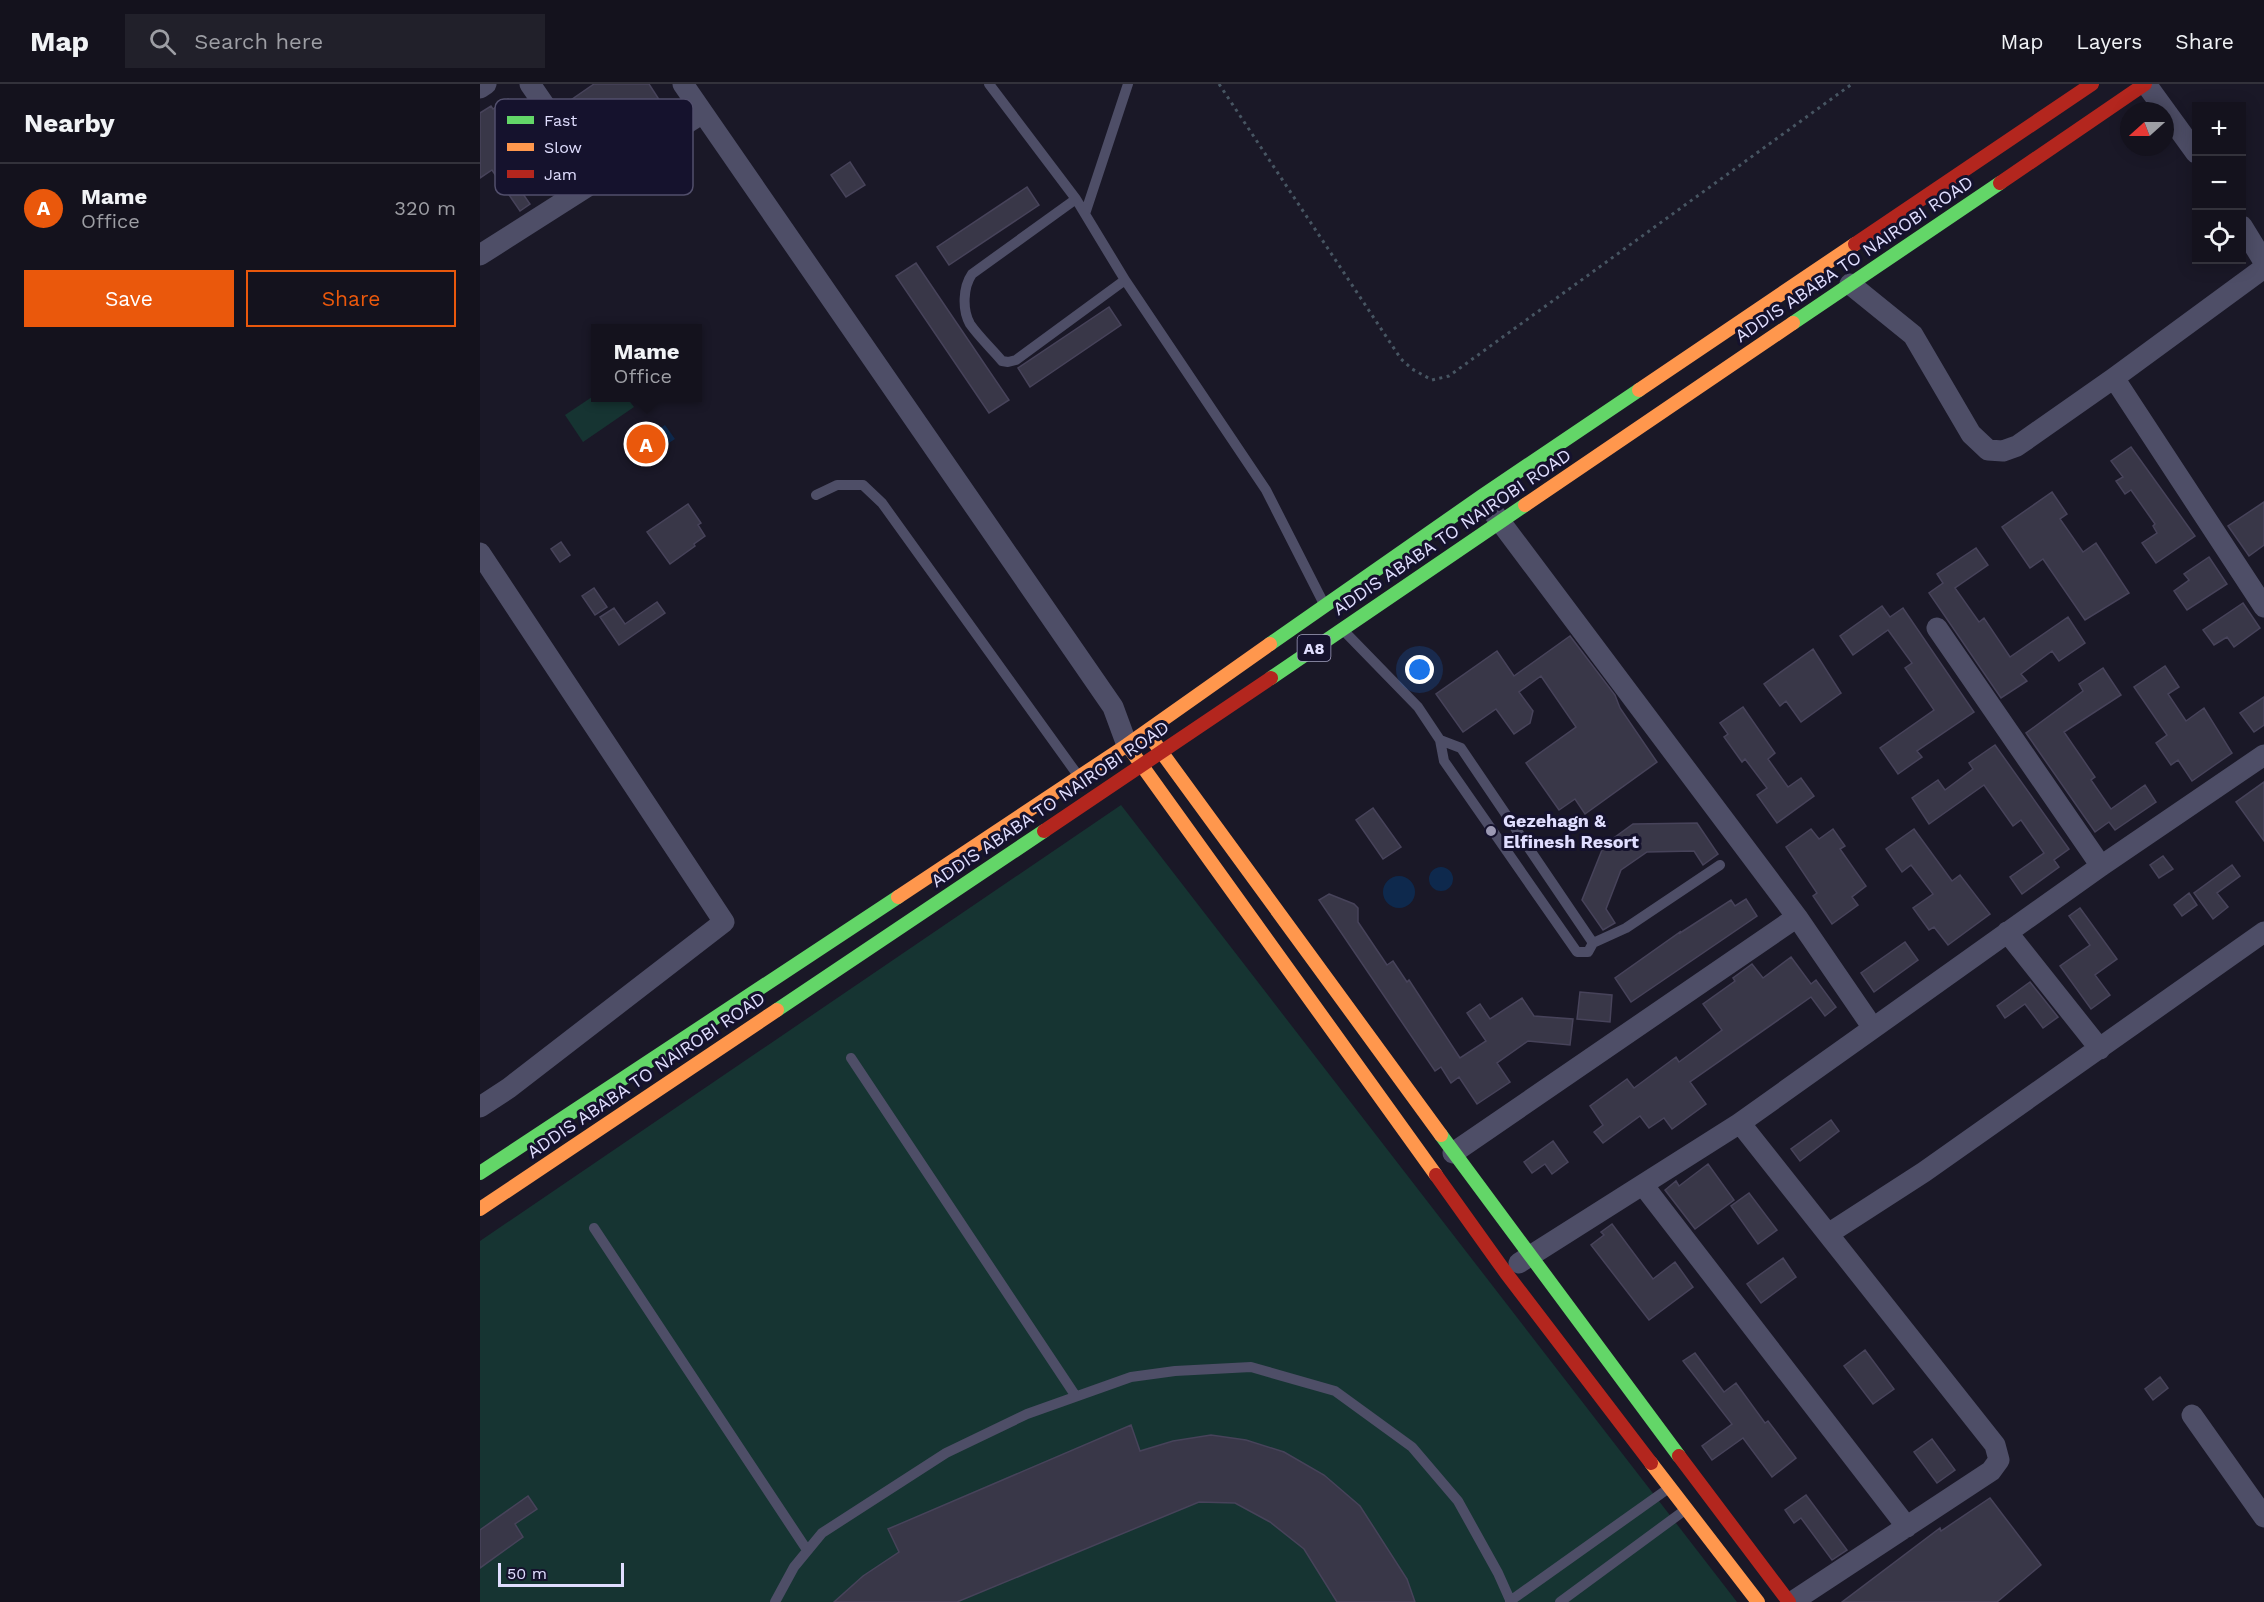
<!DOCTYPE html>
<html lang="en">
<head>
<meta charset="utf-8">
<style>
  :root { --surface:#14121d; --page:#21202a; --text:#f1f3f6; --muted:#9d9ea4; --line:#33323b; --accent:#ea580c }
  body { margin:0; font-family:"Work Sans",sans-serif; background:var(--page); color:var(--text) }
  .controls { position:absolute; right:18px; top:18px; display:grid; overflow:hidden; border-radius:0px; box-shadow:0 3px 15px #0003 }
  .controls button { width:54px; height:54px; display:grid; place-items:center; padding:0; border:0; border-bottom:2px solid var(--line); background:var(--surface); color:var(--text); font:30px sans-serif }
  .compass { position:absolute; left:1640px; top:18px; width:54px; height:54px; border-radius:50%; background:var(--surface); box-shadow:0 3px 15px #0003; rotate:249deg }
  .scale { position:absolute; left:18px; bottom:15px; width:126px; box-sizing:border-box; padding-left:6px; border:3px solid #e0deff; border-top:0; font-size:16px; line-height:21px; white-space:nowrap; color:#e0deff; -webkit-text-stroke:4px #15122d; paint-order:stroke }
  .you { position:absolute; left:940px; top:586px; width:21px; height:21px; margin:-15px; border:4px solid #fff; border-radius:50%; background:#1a73e8; box-shadow:0 0 0 9px #1a73e833 }
  .badge { display:grid; place-items:center; width:39px; height:39px; border-radius:50%; background:var(--accent); color:#fff; font-size:20px; font-weight:700 }
  .pin { position:absolute; translate:-50% -50%; border:3px solid #fff; box-shadow:0 2px 6px #0006 }
  .popup { position:absolute; left:111px; top:240px; width:111px; height:78px; box-sizing:border-box; display:grid; place-content:center; border-radius:0px; background:var(--surface); filter:drop-shadow(0 2px 4px #0005); font-size:20px; white-space:nowrap; color:var(--muted) }
  .popup b { font-size:22px; color:var(--text) }
  .popup::after { content:''; position:absolute; left:50%; top:100%; margin-left:-12px; border:12px solid transparent; border-top-color:var(--surface) }
  .list { margin:0; padding:0; list-style:none }
  h2 { display:flex; justify-content:space-between; align-items:center; height:78px; margin:0; padding:0 24px; font-size:26px }
  h2 small { font-size:20px; font-weight:400; color:var(--muted) }
  .list li { display:grid; grid-template-columns:39px 1fr auto; gap:18px; align-items:center; box-sizing:border-box; height:90px; padding:0 24px; border-top:2px solid var(--line) }
  .list b { display:block; font-size:22px; white-space:nowrap }
  .list p { margin:0; font-size:20px; white-space:nowrap; color:var(--muted) }
  .list em { font-size:20px; font-style:normal; color:var(--muted) }
  .actions { display:flex; gap:12px; padding:18px 24px }
  .actions a { flex:1; padding:14px 0; border:2px solid var(--accent); border-radius:0px; text-align:center; font-size:21px; color:var(--accent) }
  .actions .main { background:var(--accent); color:#fff }
  .icon { flex:none; width:33px; height:33px; fill:none; stroke:currentColor; stroke-width:2; stroke-linecap:round; stroke-linejoin:round }
  .map { position:relative; flex:none; width:1784px; height:1518px; overflow:hidden }
  header { display:flex; align-items:center; gap:36px; box-sizing:border-box; height:84px; padding:0 30px; background:var(--surface); border-bottom:2px solid var(--line) }
  header strong { font-size:28px }
  nav { display:flex; gap:33px; margin-inline-start:auto; font-size:21px }
  .search { width:420px; height:54px; background:var(--page); display:flex; align-items:center; gap:15px; box-sizing:border-box; padding:0 21px; border-radius:0px; color:var(--muted); font-size:22px }
  main { display:flex }
  aside { flex:1; background:var(--surface) }
  .map>svg:first-child { display:block }
  .green { fill:#163432 }
  .water { fill:#0e294d }
  .building { fill:#393748; stroke:#47435a; stroke-width:1.5 }
  .lines { fill:none; stroke-linecap:round; stroke-linejoin:round }
  .path { stroke:#475562; stroke-width:3; stroke-dasharray:3 4.5; stroke-linecap:butt }
  .lane { stroke:#4e4e67; stroke-width:10 }
  .street { stroke:#4e4e67; stroke-width:21 }
  .fast { stroke:#63d668; stroke-width:14 }
  .slow { stroke:#ff974d; stroke-width:14 }
  .jam { stroke:#b3261e; stroke-width:14 }
  .poi-dot { fill:#9b99b3; stroke:#15122d; stroke-width:2 }
  .labels { text-anchor:middle; stroke-width:6; stroke-linejoin:round; paint-order:stroke }
  .shield { fill:#15122d; stroke:#a3a1c0; stroke-width:1.5 }
  .shield-label { font-size:16px; font-weight:bold; fill:#e0deff }
  .street-label { font-size:18px; fill:#e0deff; stroke:#15122d }
  .poi-label { font-size:18px; font-weight:bold; fill:#e0deff; stroke:#15122d; text-anchor:start }
  .key { fill:#15122d; stroke:#524f6c; stroke-width:1.5 }
  .key-label { font-size:16px; fill:#e0deff }
</style>
</head>
<body>
<header>
<strong>Map</strong>
<div class="search"><svg class="icon" aria-label="search" viewBox="0 0 24 24"><circle cx="10" cy="10" r="6"/><path d="M15 15l6 6"/></svg>Search here</div>
<nav><a>Map</a><a>Layers</a><a>Share</a></nav>
</header>
<main>
<aside>
<h2>Nearby<small></small></h2>
<ul class="list">
<li><span class="badge">A</span><div><b>Mame</b><p>Office</p></div><em>320 m</em></li>
</ul>
<div class="actions"><a class="main">Save</a><a>Share</a></div>
</aside>
<div class="map">
<svg width="1784" height="1518" viewBox="0 0 1784 1518">
  <rect width="100%" height="100%" fill="#1a1827"/>
  <path class="green" d="M115,311V314H147L154,323L103,358L85,331Z
    M641,721L1257,1518H0V1157Z"/>
  <path class="water" d="M185,341L195,355L155,381L145,367Z
    M949 795a12 12 0 1 1 24 0a12 12 0 1 1-24 0Z
    M903 808a16 16 0 1 1 32 0a16 16 0 1 1-32 0Z"/>
  <path class="building" d="M114,0H169L180,17L114,59L88,18Z
    M28,15L40,34L49,28L56,39L36,53L42,64L21,78L50,120L40,127L12,86L0,94V29L11,22L13,25Z
    M370,78L385,101L366,113L351,91Z
    M547,103L559,121L469,181L457,163Z
    M436,179L529,316L509,329L416,192Z
    M629,223L641,241L550,303L538,284Z
    M1651,363L1715,452L1676,479L1662,459L1677,449L1673,442L1675,440L1651,406L1645,410L1636,397L1643,393L1631,377Z
    M1572,408L1587,430L1580,435L1603,468L1616,459L1649,509L1605,536L1563,475L1550,484L1522,443Z
    M1784,418V461L1769,472L1748,442Z
    M208,420L221,439L218,441L225,452L214,460L215,462L190,480L167,448Z
    M81,458L90,471L80,478L71,465Z
    M1496,464L1508,481L1475,504L1499,538L1504,534L1530,573L1588,533L1605,559L1579,577L1572,567L1541,590L1547,597L1521,614L1449,509L1463,499L1457,490Z
    M1729,473L1747,500L1707,526L1694,507L1709,496L1704,490Z
    M114,504L127,523L115,531L102,512Z
    M177,518L185,529L139,561L120,533L134,524L145,540Z
    M1763,519L1780,544L1754,563L1747,553L1734,561L1723,546Z
    M1402,522L1410,533L1423,524L1494,628L1437,667L1442,673L1418,690L1400,664L1454,626L1425,584L1432,579L1408,546L1373,571L1360,552Z
    M1090,552L1135,611L1140,624L1177,678L1105,730L1095,715L1079,726L1046,679L1096,643L1061,592L1039,608L1053,627L1050,639L1034,650L1016,625L983,648L956,610L1017,567L1034,592Z
    M1333,565L1361,609L1321,638L1306,617L1300,622L1284,600Z
    M1685,582L1699,603L1688,610L1706,637L1724,624L1752,669L1712,697L1698,676L1691,681L1676,659L1687,651L1654,603Z
    M1623,584L1641,611L1584,648L1615,693L1611,696L1631,725L1665,701L1676,718L1635,746L1629,738L1615,748L1546,649L1603,607L1599,600Z
    M1784,613V641L1774,648L1760,629Z
    M1263,623L1295,669L1288,675L1308,703L1321,694L1334,712L1297,739L1277,711L1287,704L1265,675L1262,678L1244,653L1248,650L1240,639Z
    M1515,661L1589,765L1574,776L1579,783L1542,810L1530,793L1564,769L1541,736L1533,742L1504,701L1449,740L1432,714L1458,696L1465,706L1493,685L1489,679Z
    M1784,698V757L1756,718Z
    M893,724L921,763L903,775L876,736Z
    M1217,739L1238,770L1223,781L1214,767L1167,768L1141,786L1126,825L1135,839L1123,846L1102,816L1124,761L1153,740Z
    M1331,745L1339,755L1353,745L1365,762L1360,765L1386,802L1372,813L1378,821L1352,840L1333,812L1337,809L1306,763Z
    M1434,745L1472,797L1480,791L1510,830L1468,861L1454,843L1449,846L1433,824L1453,810L1431,781L1422,788L1406,765Z
    M1683,772L1693,785L1679,794L1670,781Z
    M1752,781L1760,792L1737,809L1748,823L1733,835L1714,809Z
    M1709,809L1717,821L1702,832L1694,821Z
    M849,810L874,820L878,824V838L907,881L913,877L927,898L929,896L980,974L1006,957L987,929L1000,920L1010,935L1042,914L1054,932L1093,935L1090,961L1048,957L1017,979L1030,998L997,1020L979,993L971,999L961,983L955,987L839,816Z
    M1266,815L1277,832L1151,918L1135,894L1200,848V849L1251,816L1255,822Z
    M1600,824L1637,875L1615,891L1630,911L1611,925L1580,882L1610,861L1589,832Z
    M1425,858L1438,876L1394,908L1381,889Z
    M1311,873L1331,900L1336,896L1356,923L1345,932L1331,913L1210,998L1226,1020L1192,1045L1184,1034L1169,1044L1160,1032L1123,1059L1114,1048L1123,1041L1110,1022L1147,995L1154,1004L1196,973L1199,978L1242,946L1223,920L1255,897L1253,894L1272,880L1283,894Z
    M1550,898L1578,933L1563,944L1545,920L1525,934L1517,922Z
    M1100,908L1132,911L1130,938L1097,935Z
    M1351,1036L1359,1047L1320,1077L1311,1065Z
    M1073,1057L1088,1078L1072,1090L1065,1080L1052,1089L1044,1078Z
    M1228,1080L1254,1116L1215,1145L1185,1106L1196,1097L1199,1102Z
    M1269,1109L1297,1146L1278,1160L1251,1122Z
    M1132,1140L1173,1195L1195,1178L1213,1203L1169,1236L1111,1161L1124,1151L1121,1148Z
    M1303,1174L1316,1193L1281,1219L1267,1200Z
    M1385,1266L1414,1305L1393,1320L1364,1282Z
    M1215,1269L1244,1308L1256,1299L1285,1339L1288,1337L1316,1374L1292,1393L1263,1354L1232,1376L1222,1362L1252,1340L1203,1277Z
    M1680,1293L1688,1304L1673,1316L1665,1305Z
    M651,1341L660,1367L693,1357L731,1351L766,1356L804,1368L844,1391L880,1422L927,1495L935,1518H857L824,1465L790,1438L755,1419L719,1418L477,1518H354L383,1492L419,1468L408,1445Z
    M1452,1355L1475,1386L1457,1399L1434,1368Z
    M1326,1411L1367,1466L1352,1476L1321,1434L1314,1439L1305,1426Z
    M48,1412L57,1425L35,1440L43,1453L0,1484V1446Z
    M1510,1414L1561,1481L1517,1518H1362L1460,1444L1461,1447Z"/>
  <g class="lines">
    <path class="path" d="M739,0L921,275L932,285L952,296L969,292L1372,0"/>
    <path class="lane" d="M509,0L596,115
      M605,130L596,115L492,190C483,203 482,226 490,240C499,253 512,265 522,277L528,278L536,276L645,196L605,130L648,0
      M645,196L786,406L844,520
      M336,411L357,401H383L402,419L597,690
      M864,547L938,623L960,656L964,677L1097,868H1108L1113,859L1146,844L1240,781
      M960,656L981,664L1113,859
      M371,974L595,1311
      M114,1144L327,1466
      M1030,1517L1189,1404
      M295,1518L314,1483L342,1449L466,1369L547,1330L651,1293L695,1287L771,1283L855,1307L932,1363L978,1417L1018,1489L1031,1518
      M1080,1518L1205,1426"/>
    <path class="street" d="M50,0L116,96
      M203,0L633,623L647,661
      M1666,0L1716,69
      M0,4L6,0
      M1762,142L1784,178
      M0,171L223,29
      M1370,200L1433,251L1491,350L1508,366L1523,367L1537,362L1634,294L1784,184
      M1634,294L1784,523
      M1013,428L1317,833L1393,944
      M0,469L244,838L29,1004L0,1023
      M1457,544L1621,782
      M1527,848L1620,965
      M1260,1039L1515,1361L1519,1376L1511,1387L1312,1518
      M973,1069L1317,833
      M1163,1101L1427,1443
      M1348,1150L1444,1088L1784,848
      M1039,1179L1260,1039L1621,782L1784,671
      M1712,1331L1784,1433"/>
    <path class="fast" d="M1313,239L1520,99
      M790,560L1002,412L1159,306
      M791,594L1045,421
      M297,926L564,747
      M961,1051L1199,1372
      M0,1089L418,813"/>
    <path class="slow" d="M1159,306L1375,160
      M1045,421L1313,239
      M669,651L961,1051
      M650,665L956,1091
      M418,813L647,661L790,560
      M0,1125L297,926
      M1171,1379L1278,1518"/>
    <path class="jam" d="M1520,99L1665,0
      M1375,160L1612,0
      M564,747L791,594
      M956,1091L1026,1189L1171,1379
      M1199,1372L1309,1518"/>
  </g>
  <circle class="poi-dot" cx="1011" cy="747" r="6"/>
  <g class="labels">
    <rect class="shield" x="817.5" y="551" width="33" height="26" rx="4.5"/>
    <g class="shield-label">
      <text x="834" y="570">A8</text>
    </g>
    <g class="street-label">
      <text transform="translate(1374 175) rotate(-34)" y="6">ADDIS ABABA TO NAIROBI ROAD</text>
      <text transform="translate(972 448) rotate(-34)" y="6">ADDIS ABABA TO NAIROBI ROAD</text>
      <text transform="translate(570 720) rotate(-34)" y="6">ADDIS ABABA TO NAIROBI ROAD</text>
      <text transform="translate(166 991) rotate(-34)" y="6">ADDIS ABABA TO NAIROBI ROAD</text>
    </g>
    <g class="poi-label">
      <text x="1023" y="743">Gezehagn &amp;<tspan x="1023" dy="21">Elfinesh Resort</tspan></text>
    </g>
  </g>
  <rect x="15" y="15" width="198" height="96" rx="9" class="key"/>
  <rect x="27" y="32" width="27" height="8" fill="#63d668"/>
  <rect x="27" y="59" width="27" height="8" fill="#ff974d"/>
  <rect x="27" y="86" width="27" height="8" fill="#b3261e"/>
  <g class="key-label">
    <text x="64" y="42">Fast</text>
    <text x="64" y="69">Slow</text>
    <text x="64" y="96">Jam</text>
  </g>
</svg>
<div class="controls">
<button>+</button>
<button>−</button>
<button><svg class="icon" aria-label="locate" viewBox="0 0 24 24"><circle cx="12" cy="12" r="6"/><path d="M12 2v4M12 18v4M2 12h4M18 12h4"/></svg></button>
</div>
<svg class="compass" viewBox="-18 -18 36 36"><path d="M0-13l5 13h-10z" fill="#e53935"/><path d="M0 13l5-13h-10z" fill="#9d9ea4"/></svg>
<div class="scale">50 m</div>
<div class="you"></div>
<div class="pin badge" style="left:166px;top:360px">A</div>
<div class="popup"><b>Mame</b>Office</div>
</div>
</main>
</body>
</html>
